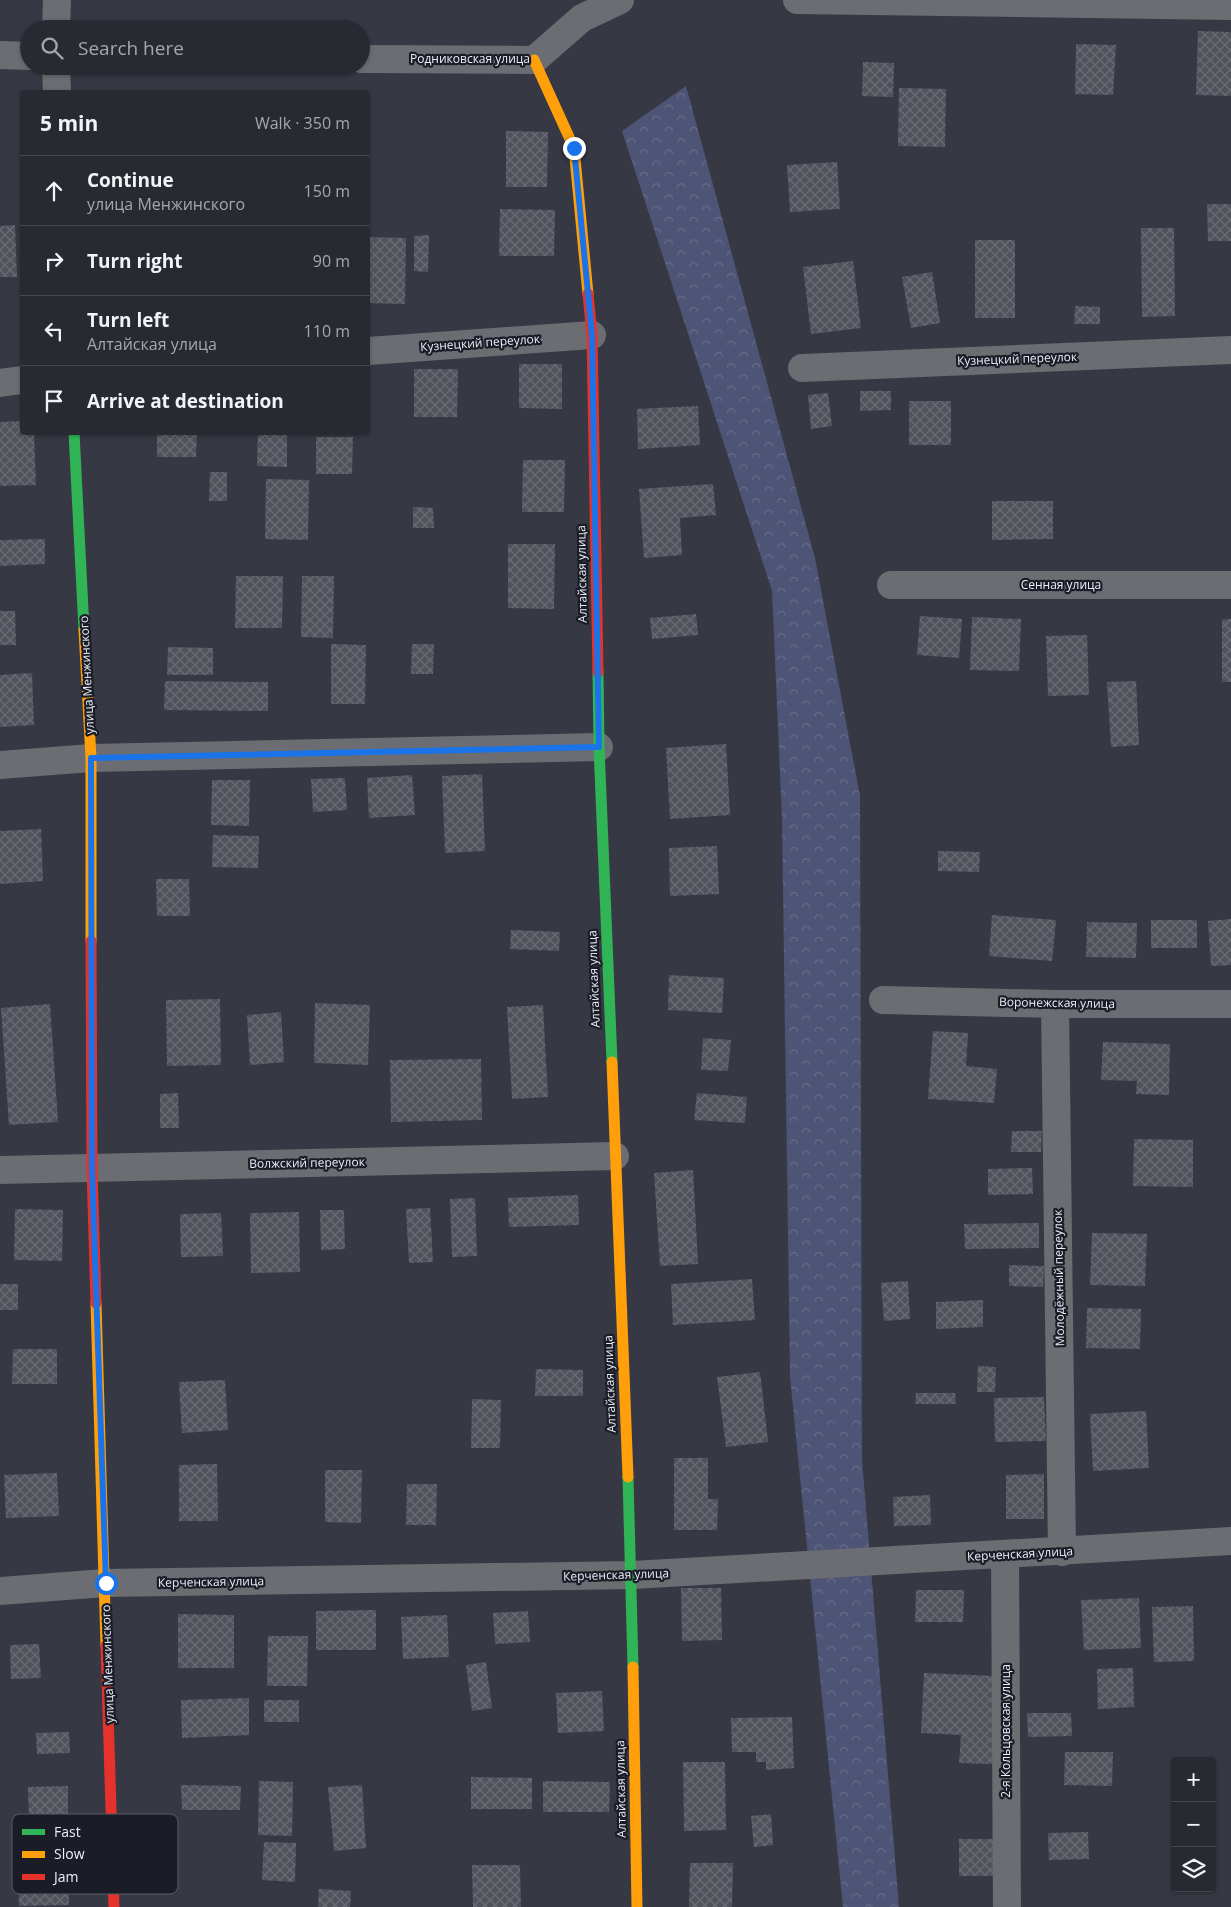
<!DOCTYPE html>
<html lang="en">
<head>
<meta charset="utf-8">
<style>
  :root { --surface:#282a32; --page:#30323a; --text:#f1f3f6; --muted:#a5a7ac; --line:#44464d }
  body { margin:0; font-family:"Open Sans",sans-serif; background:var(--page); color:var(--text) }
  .controls { position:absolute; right:15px; bottom:15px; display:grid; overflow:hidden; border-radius:5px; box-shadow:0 1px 4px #0004 }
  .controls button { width:45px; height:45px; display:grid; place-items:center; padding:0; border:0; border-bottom:1px solid var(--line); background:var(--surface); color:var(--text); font:25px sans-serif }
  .stop { position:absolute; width:15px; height:15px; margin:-11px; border:4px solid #1a73e8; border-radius:50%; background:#fff }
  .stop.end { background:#1a73e8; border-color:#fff; box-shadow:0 1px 5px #0008 }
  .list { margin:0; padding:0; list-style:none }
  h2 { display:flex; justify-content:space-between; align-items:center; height:65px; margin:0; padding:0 20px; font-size:21px }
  h2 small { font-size:16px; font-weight:400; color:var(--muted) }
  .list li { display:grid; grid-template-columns:32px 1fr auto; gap:15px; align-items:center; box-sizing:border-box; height:70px; padding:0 20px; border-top:1px solid var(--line) }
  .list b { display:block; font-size:19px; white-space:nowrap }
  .list p { margin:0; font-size:16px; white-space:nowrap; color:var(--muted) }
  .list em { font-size:16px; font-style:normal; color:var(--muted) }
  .icon { flex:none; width:28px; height:28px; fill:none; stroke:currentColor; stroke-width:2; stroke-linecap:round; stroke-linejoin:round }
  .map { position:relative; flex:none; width:1231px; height:1907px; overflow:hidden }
  .search { position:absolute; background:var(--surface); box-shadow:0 1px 4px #0004; left:20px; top:20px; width:350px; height:55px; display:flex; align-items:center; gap:12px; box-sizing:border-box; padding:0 18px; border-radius:28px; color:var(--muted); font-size:19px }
  .panel { position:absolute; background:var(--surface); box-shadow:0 1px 4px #0004; left:20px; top:90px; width:350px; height:345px; border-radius:5px }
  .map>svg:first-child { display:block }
  .forest { fill:url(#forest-crowns) }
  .building { fill:url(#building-cross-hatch) }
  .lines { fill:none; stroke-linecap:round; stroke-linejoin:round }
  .street { stroke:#6c6d72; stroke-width:28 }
  .fast { stroke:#30b455; stroke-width:11 }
  .slow { stroke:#ff9f0a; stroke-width:11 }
  .jam { stroke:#e5322d; stroke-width:11 }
  .route { stroke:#1a73e8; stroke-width:6 }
  .labels { text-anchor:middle; stroke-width:4.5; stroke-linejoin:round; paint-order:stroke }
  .street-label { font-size:12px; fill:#ebeefb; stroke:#1b1d26 }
  .key { fill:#1b1d26; stroke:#595c66; stroke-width:1 }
  .key-label { font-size:14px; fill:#ebeefb }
</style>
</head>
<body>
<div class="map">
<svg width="1231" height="1907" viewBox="0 0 1231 1907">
  <defs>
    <pattern id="forest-crowns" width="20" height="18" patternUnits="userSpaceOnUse" patternTransform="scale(1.25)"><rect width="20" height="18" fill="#4d5475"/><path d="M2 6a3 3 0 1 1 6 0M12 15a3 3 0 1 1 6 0" fill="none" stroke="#676d8a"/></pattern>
    <pattern id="building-cross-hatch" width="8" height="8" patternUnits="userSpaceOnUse" patternTransform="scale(1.25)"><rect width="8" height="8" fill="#51535c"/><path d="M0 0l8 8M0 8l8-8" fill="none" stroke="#6a6c74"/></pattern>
  </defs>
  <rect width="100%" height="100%" fill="#363843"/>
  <path class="forest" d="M686,86L815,558L860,796L862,1460L899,1907H843L790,1377L782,820L772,591L622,131Z"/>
  <path class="building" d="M1198,31L1231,32V96L1196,95Z
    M1076,44L1116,45L1113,95L1075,94Z
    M863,62L894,63L893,97L862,96Z
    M899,88L946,89L945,147L898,146Z
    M506,131L548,132L547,187H506Z
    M837,162L840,209L790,212L787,165Z
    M1207,204H1231V241H1208Z
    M500,209L555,210L554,256H499Z
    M15,225L17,277H0V226Z
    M1141,228H1174L1175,316L1142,317Z
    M429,235L428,272L414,271V236Z
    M368,237L406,238L405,304L368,303Z
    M975,240H1015V318H975Z
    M853,261L861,328L811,334L803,267Z
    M932,272L940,323L911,328L902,277Z
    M1075,306L1100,307V324H1074Z
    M519,364H562V409L519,408Z
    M414,369H458L457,417H414Z
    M860,391H891V410L860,411Z
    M828,393L832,426L811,429L808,395Z
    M909,401H951V445H909Z
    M698,406L700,445L638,449L637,409Z
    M22,421V432H34L36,485L0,486V422Z
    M157,432H197L196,457H157Z
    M258,432H287V467L257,466Z
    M316,437H353L352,474H316Z
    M523,460H565L564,512H522Z
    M210,472H227V501H209Z
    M266,479L309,480L308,540L265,539Z
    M713,484L716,515L680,518L682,555L644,558L639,489Z
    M992,501H1053V539L992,540Z
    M413,507L433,508L434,528H413Z
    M45,539V564L0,566V540Z
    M508,544H555L554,609L508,608Z
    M236,576H283L282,628H235Z
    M302,576H334L333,638L301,637Z
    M0,611H15L16,645H0Z
    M696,614L698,635L652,639L650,618Z
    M920,616L962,619L959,658L917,655Z
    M972,617L1021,619L1019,671L970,670Z
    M1222,619H1231V682H1222Z
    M1087,635L1089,695L1048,696L1046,636Z
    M331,644L366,645L365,704H331Z
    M412,644H434L433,674H411Z
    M168,647L213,648V675H167Z
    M32,673L34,725L0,727V675Z
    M165,681L268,682V711L164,710Z
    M1136,681L1139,745L1111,747L1107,682Z
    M726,744L730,815L670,819L666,748Z
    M482,774L485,851L445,853L442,776Z
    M412,775L415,815L369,818L367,778Z
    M345,778L347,810L313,812L311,779Z
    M212,780H250L249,826L211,825Z
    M41,829L43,881L0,884V831Z
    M213,835L259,836L258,868L212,867Z
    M717,846L719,894L670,896L669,848Z
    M938,851L980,852L979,872L938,871Z
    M156,879H189L190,916H157Z
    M992,915L1056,920L1052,961L989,956Z
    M1231,919V965L1211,966L1208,921Z
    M1151,920H1197V948H1151Z
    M1087,922L1137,923L1136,958L1086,957Z
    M511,930L560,932L559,951L510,949Z
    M669,975L724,978L722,1013L668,1010Z
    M220,999L221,1065L167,1066L166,1000Z
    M315,1003L370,1005L368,1065L314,1063Z
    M50,1004L58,1122L9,1125L1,1008Z
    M543,1005L548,1097L512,1099L507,1007Z
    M281,1012L284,1062L250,1065L247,1015Z
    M933,1031L968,1033L966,1066L997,1069L994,1103L928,1099Z
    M703,1038L731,1040L728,1071L701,1070Z
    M1103,1042L1170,1044L1169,1095L1136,1094L1137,1081L1101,1080Z
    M481,1059L482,1120L391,1122L390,1060Z
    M178,1093L179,1128H160V1094Z
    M697,1093L747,1097L745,1123L694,1120Z
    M1012,1131H1042L1041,1152H1011Z
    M1134,1139L1193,1140V1187L1133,1186Z
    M1032,1168L1033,1194L988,1195V1169Z
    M693,1170L698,1264L660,1266L654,1173Z
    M578,1195L579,1225L509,1227L508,1198Z
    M475,1198L477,1256L452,1257L450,1199Z
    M430,1208L433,1262L409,1263L406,1209Z
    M15,1209L63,1210L62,1261L14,1260Z
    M320,1210H344L345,1249L321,1250Z
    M299,1212L300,1272L251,1273L250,1213Z
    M221,1213L223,1256L181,1257L180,1214Z
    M1039,1223V1248L965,1249L964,1224Z
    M1092,1233L1147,1234L1145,1286L1090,1285Z
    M1009,1265L1044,1266L1043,1287L1009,1286Z
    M752,1279L755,1320L673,1325L671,1284Z
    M908,1281L910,1319L884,1321L881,1283Z
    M0,1284H18V1310H0Z
    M983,1300V1327L936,1329V1302Z
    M1087,1308L1141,1309L1140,1349L1086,1348Z
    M13,1349H57V1384H12Z
    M978,1366L996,1367L995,1392H977Z
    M536,1369L583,1370V1396H535Z
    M760,1372L768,1442L726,1447L717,1377Z
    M225,1380L228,1430L182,1433L179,1382Z
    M916,1393H955L956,1404H915Z
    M1044,1397L1046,1441L995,1442L994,1398Z
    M472,1399L501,1400L500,1448H471Z
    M1146,1411L1149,1468L1093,1471L1090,1414Z
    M674,1458H708V1499H718L717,1530H674Z
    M217,1464L218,1521H179V1465Z
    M325,1470H362L361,1523L325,1522Z
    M57,1473L59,1516L6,1518L4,1475Z
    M1044,1474V1519H1006V1475Z
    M407,1484H437L436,1525H406Z
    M930,1495L931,1525L894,1526L893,1497Z
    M681,1588H721L722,1640L682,1641Z
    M916,1590H964L963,1622H915Z
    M1139,1598L1141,1648L1084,1650L1081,1600Z
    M1193,1606L1194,1661L1154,1662L1152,1607Z
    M376,1610V1650H316V1611Z
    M528,1611L530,1642L495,1644L493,1613Z
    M178,1614L234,1615V1668H178Z
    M447,1615L449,1657L403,1659L401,1617Z
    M268,1636H308L307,1686H267Z
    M39,1644L41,1678L11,1679L10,1645Z
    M486,1662L492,1708L472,1711L466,1665Z
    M1133,1668L1134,1707L1098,1709L1097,1669Z
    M924,1673L996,1676L992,1764L959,1763L961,1735L921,1733Z
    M602,1691L604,1731L558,1733L556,1693Z
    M249,1698V1735L182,1738L181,1700Z
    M264,1700H299V1722H264Z
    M1027,1713H1071L1072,1736L1028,1737Z
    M792,1717L794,1768L766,1770V1762H756V1752H732L731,1718Z
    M69,1732L70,1753L37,1754L36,1733Z
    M1065,1752H1113L1112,1786L1064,1785Z
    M683,1762H725L726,1830L684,1831Z
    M471,1777L532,1778V1809H471Z
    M259,1781L293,1782L292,1836L258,1835Z
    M543,1781L610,1782L609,1812H543Z
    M181,1785L241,1786L240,1810H182Z
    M362,1785L366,1848L334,1851L328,1787Z
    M68,1786V1820L29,1821L28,1787Z
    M771,1814L773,1845L754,1847L751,1816Z
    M1088,1832L1089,1859L1049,1860L1048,1833Z
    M959,1839H994V1876H959Z
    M264,1842L296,1843L295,1882L262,1880Z
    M68,1853L69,1905L19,1906L18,1854Z
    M690,1863H733L732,1907H689Z
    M472,1865H520L521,1907H473Z
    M319,1889L351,1891L350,1907H318Z"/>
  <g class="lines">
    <path class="street" d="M797,0L1231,6
      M56,29L57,0
      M0,55L29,56
      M361,59L534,60L582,18L620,0
      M56,66L57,92
      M368,351L592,335
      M802,368L1231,350
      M0,383L22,380
      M891,585H1231
      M0,765L91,758L599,747
      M883,1000L1055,1004H1231
      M1055,1004L1062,1552
      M0,1170L615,1156
      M1005,1555L1007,1907
      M0,1591L105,1583L632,1575L1231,1541"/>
    <path class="fast" d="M74,432L84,630
      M598,672L599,747L612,1062
      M628,1477L633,1667"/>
    <path class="slow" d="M534,60L574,148L588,294
      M84,630L91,758V941
      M612,1062L628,1477
      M96,1303L106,1646
      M633,1667L637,1907"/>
    <path class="jam" d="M588,294L592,335L598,672
      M91,941L92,1168L96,1303
      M106,1646L114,1907"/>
  </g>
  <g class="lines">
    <path class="route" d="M106,1583L92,1168L91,758L599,747L592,335L574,148"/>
  </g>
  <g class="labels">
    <g class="street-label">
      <text x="470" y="63">Родниковская улица</text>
      <text transform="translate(480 343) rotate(-4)" y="4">Кузнецкий переулок</text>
      <text transform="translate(1017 359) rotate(-2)" y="4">Кузнецкий переулок</text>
      <text transform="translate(582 574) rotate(-91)" y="4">Алтайская улица</text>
      <text x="1061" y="589">Сенная улица</text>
      <text transform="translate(87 675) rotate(-93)" y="4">улица Менжинского</text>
      <text transform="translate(594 979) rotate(-92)" y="4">Алтайская улица</text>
      <text transform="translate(1057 1003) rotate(1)" y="4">Воронежская улица</text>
      <text transform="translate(307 1163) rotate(-1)" y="4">Волжский переулок</text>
      <text transform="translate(1059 1278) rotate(-91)" y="4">Молодёжный переулок</text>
      <text transform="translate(610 1384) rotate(-92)" y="4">Алтайская улица</text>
      <text transform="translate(1020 1554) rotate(-3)" y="4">Керченская улица</text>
      <text transform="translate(616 1575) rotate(-2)" y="4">Керченская улица</text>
      <text transform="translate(211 1582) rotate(-1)" y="4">Керченская улица</text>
      <text transform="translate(108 1664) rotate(-92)" y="4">улица Менжинского</text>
      <text transform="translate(1006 1731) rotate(-90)" y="4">2-я Кольцовская улица</text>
      <text transform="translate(621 1789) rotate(-91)" y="4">Алтайская улица</text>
    </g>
  </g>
  <rect x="12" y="1814" width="166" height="80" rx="8" class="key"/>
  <rect x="22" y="1829" width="23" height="6" fill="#30b455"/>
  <rect x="22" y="1851" width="23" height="7" fill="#ff9f0a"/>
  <rect x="22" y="1874" width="23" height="6" fill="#e5322d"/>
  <g class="key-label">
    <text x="54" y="1837">Fast</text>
    <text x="54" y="1859">Slow</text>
    <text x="54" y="1882">Jam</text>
  </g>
</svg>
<div class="controls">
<button>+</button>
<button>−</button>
<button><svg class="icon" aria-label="layers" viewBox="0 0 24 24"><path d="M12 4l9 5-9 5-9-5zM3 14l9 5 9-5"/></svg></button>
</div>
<div class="stop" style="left:106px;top:1583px"></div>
<div class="stop end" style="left:574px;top:148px"></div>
<div class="search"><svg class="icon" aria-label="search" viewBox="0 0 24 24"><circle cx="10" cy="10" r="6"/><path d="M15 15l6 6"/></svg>Search here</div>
<section class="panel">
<h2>5 min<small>Walk · 350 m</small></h2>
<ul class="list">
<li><svg class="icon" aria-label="ahead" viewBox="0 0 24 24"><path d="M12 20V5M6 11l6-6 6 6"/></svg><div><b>Continue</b><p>улица Менжинского</p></div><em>150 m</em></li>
<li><svg class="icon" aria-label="right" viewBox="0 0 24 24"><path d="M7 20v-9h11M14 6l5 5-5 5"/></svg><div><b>Turn right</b></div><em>90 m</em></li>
<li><svg class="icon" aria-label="left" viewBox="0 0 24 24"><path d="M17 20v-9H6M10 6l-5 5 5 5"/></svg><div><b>Turn left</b><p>Алтайская улица</p></div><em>110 m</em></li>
<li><svg class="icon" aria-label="arrive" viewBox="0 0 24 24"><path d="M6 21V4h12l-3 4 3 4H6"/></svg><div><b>Arrive at destination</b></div></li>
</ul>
</section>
</div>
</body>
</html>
